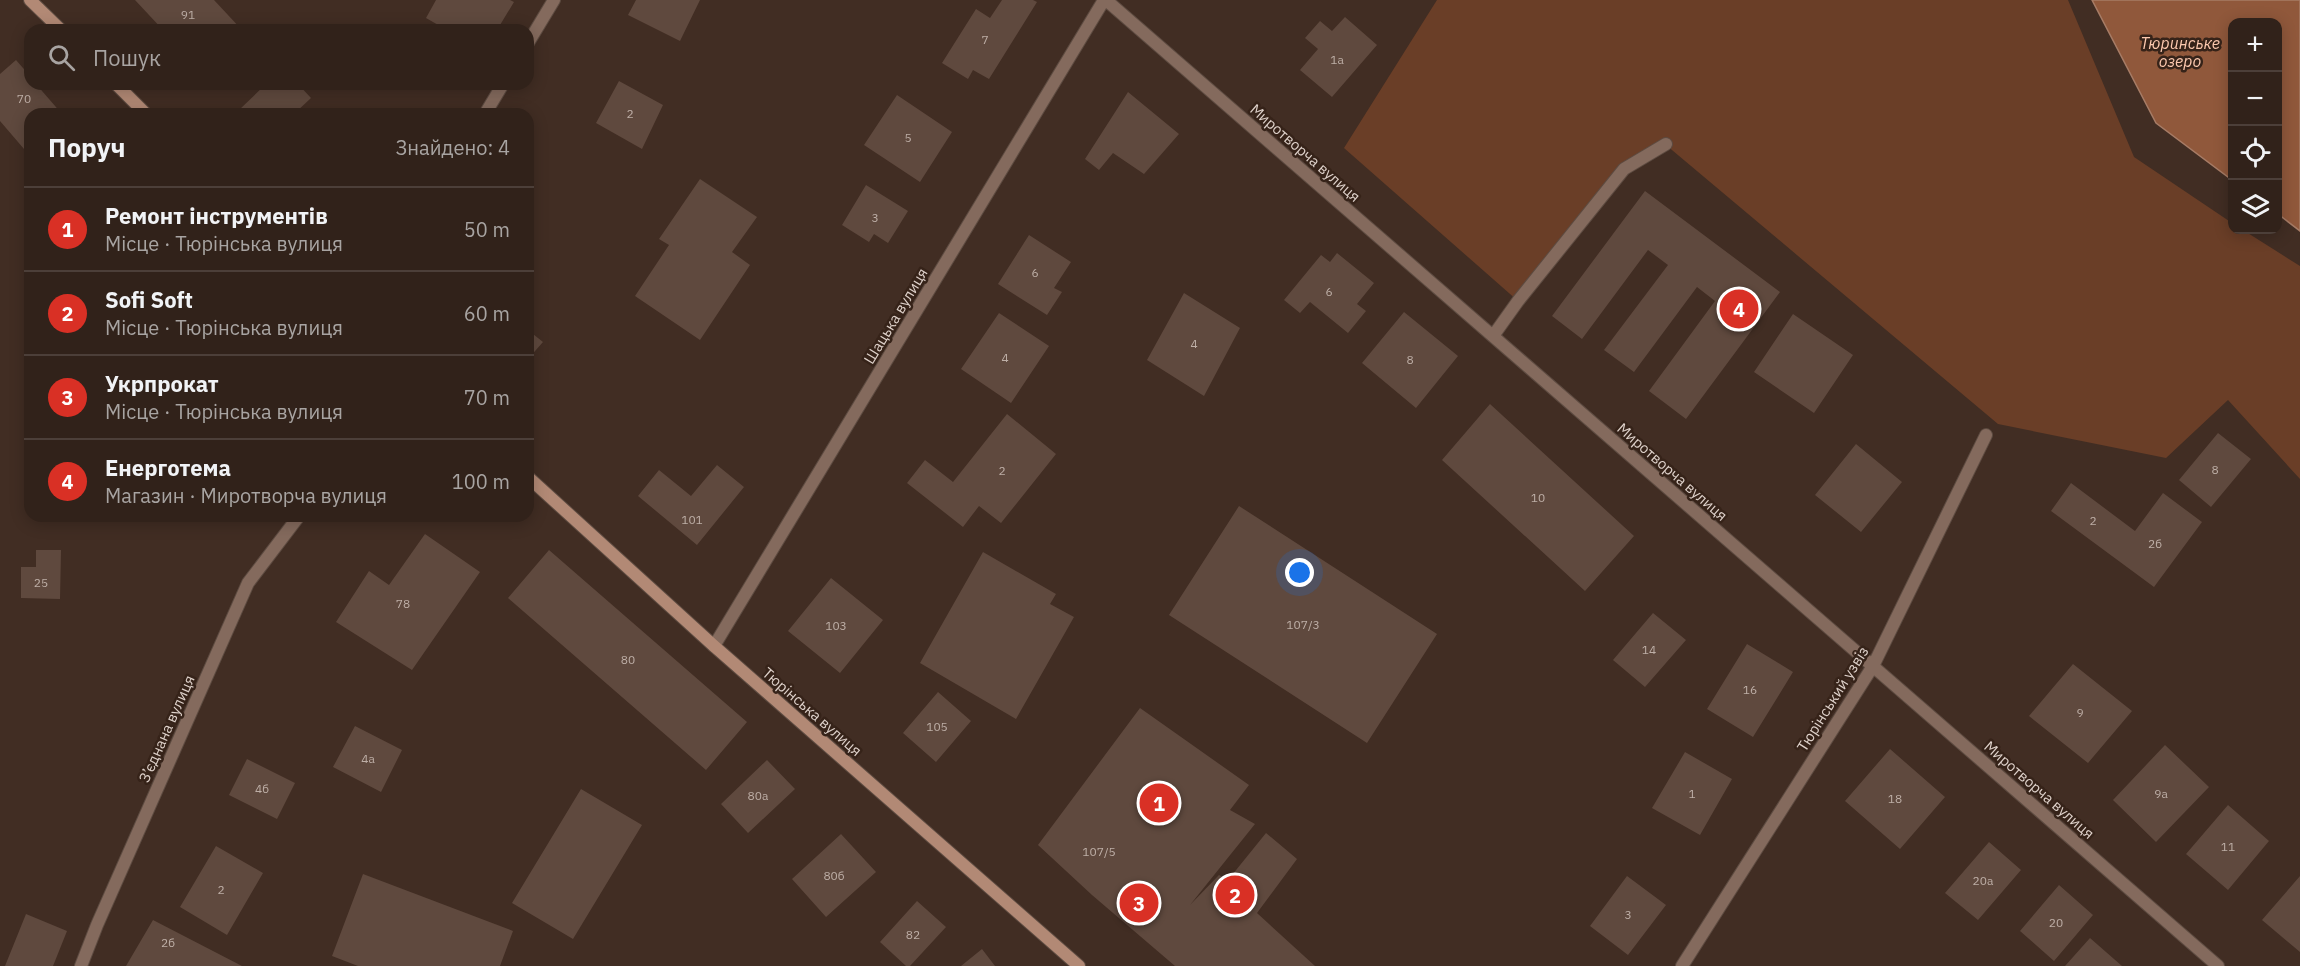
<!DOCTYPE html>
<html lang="uk">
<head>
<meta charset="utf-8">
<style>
  :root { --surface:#31221a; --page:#392a23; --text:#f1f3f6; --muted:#a8a4a2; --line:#4c3f39; --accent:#d93025 }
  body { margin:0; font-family:"IBM Plex Sans",sans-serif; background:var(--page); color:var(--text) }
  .controls { position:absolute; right:18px; top:18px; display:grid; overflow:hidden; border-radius:12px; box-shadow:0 3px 15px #0003 }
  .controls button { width:54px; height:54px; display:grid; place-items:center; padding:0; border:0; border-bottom:2px solid var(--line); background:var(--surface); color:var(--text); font:30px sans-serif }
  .you { position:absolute; left:1300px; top:573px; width:21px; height:21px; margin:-15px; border:4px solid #fff; border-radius:50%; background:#1a73e8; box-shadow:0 0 0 9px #1a73e833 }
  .badge { display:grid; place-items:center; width:39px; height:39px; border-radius:50%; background:var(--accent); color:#fff; font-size:20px; font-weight:700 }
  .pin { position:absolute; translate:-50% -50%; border:3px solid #fff; box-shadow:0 2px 6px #0006 }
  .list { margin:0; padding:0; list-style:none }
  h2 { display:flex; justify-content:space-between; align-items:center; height:78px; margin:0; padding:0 24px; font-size:26px }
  h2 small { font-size:20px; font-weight:400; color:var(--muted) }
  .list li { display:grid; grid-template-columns:39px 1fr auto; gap:18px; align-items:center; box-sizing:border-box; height:84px; padding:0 24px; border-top:2px solid var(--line) }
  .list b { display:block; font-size:22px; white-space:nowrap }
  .list p { margin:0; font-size:20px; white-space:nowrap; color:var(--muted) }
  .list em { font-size:20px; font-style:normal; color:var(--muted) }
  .icon { flex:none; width:33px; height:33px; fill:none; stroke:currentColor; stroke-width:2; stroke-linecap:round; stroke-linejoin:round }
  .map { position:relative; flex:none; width:2300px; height:966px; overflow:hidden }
  .search { position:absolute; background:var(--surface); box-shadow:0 3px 15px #0003; left:24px; top:24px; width:510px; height:66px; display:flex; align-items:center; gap:15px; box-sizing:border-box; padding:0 21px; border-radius:18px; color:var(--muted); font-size:22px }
  .panel { position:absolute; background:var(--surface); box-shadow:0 3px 15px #0003; left:24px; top:108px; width:510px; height:414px; border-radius:18px }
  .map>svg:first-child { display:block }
  .green { fill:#6a3e27 }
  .water { fill:#90583b; stroke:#a77c66; stroke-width:1.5 }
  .building { fill:#5f493e }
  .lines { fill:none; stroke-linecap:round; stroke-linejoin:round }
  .minor-casing { stroke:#5d4b41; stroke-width:14 }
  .secondary-casing { stroke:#5d4b41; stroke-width:14 }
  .minor { stroke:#846a5d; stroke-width:12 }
  .secondary { stroke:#b28975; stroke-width:12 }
  .labels { text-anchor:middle; stroke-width:5; stroke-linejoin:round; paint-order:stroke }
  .number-label { font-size:12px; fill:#beafa7 }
  .street-label { font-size:15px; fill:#ded1ca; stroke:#362319 }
  .water-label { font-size:16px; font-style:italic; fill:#fdc9af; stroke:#362319 }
</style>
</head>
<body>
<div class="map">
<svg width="2300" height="966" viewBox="0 0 2300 966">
  <rect width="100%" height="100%" fill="#412d23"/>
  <path class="green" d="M1437,0H2068L2134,157L2232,223V230H2243L2300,266V479L2228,400L2166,458L1998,424L1666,145L1624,169L1518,301L1344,148Z"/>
  <path class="water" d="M2092,0H2300V231L2278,214V22H2232V180L2156,123Z"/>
  <path class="building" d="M135,0H214L242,30H163Z
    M436,0H510L514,2L497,30H447L426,18Z
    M636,0H700L680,41L628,15Z
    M1002,0H1033L1037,2L989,79L973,70L968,79L942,63L976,9L990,18Z
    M1345,17L1377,45L1332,97L1300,70L1318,49L1305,38L1320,21L1332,31Z
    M16,60L30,76V84H36L62,114H30V156L0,121V74Z
    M619,81L663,105L642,149L596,123Z
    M266,84H298L311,98L294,114H242L239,110Z
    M1128,92L1179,134L1144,174L1113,153L1099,170L1085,159Z
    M897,95L952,132L920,182L864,145Z
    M700,179L757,217L732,252L750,265L700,340L635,296L669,245L659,239Z
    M866,185L908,211L888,243L874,234L869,242L842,225Z
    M1645,191L1780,292L1686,419L1649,391L1715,301L1697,287L1634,372L1604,350L1668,265L1648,250L1582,339L1552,316Z
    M1029,235L1071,262L1054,288L1062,292L1047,315L998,284Z
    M1337,253L1374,283L1357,304L1366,311L1348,333L1310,302L1300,313L1284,300L1321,255L1330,262Z
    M1184,293L1240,328L1204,396L1147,360Z
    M1404,312L1458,356L1416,408L1362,363Z
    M999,313L1049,346L1011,403L961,369Z
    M1793,314L1853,355L1814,413L1754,372Z
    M528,330L543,342L528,359Z
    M1490,404L1634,536L1585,591L1442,460Z
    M1007,414L1056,454L1001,523L979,506L963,527L907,483L925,460L953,482Z
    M2218,433L2251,459L2211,507L2179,480Z
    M1856,444L1902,482L1861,532L1815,495Z
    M717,465L744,487L697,545L638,496L659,470L691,496Z
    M2071,483L2135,531L2163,493L2202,522L2154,587L2051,511Z
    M1239,506L1437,634L1367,743L1169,615Z
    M425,534L480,572L412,670L336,622L369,571L389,585Z
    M36,550H61L60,599L21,598V567H36Z
    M549,550L747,722L706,770L508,598Z
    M983,552L1056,594L1050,604L1074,617L1016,719L920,663Z
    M831,578L883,620L840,673L788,631Z
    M1653,613L1686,640L1645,687L1613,660Z
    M1747,644L1793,672L1753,737L1707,709Z
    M2073,664L2132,711L2088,763L2029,716Z
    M938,692L971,721L936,762L903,733Z
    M1140,708L1249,785L1230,810L1255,824L1190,905L1219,875L1228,880L1266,833L1297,859L1257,913L1315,966H1175L1092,895L1038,845Z
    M355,726L402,750L381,792L333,767Z
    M2165,745L2209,787L2156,842L2113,800Z
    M1890,749L1945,797L1900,849L1845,801Z
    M1685,752L1732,779L1700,835L1652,808Z
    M247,759L295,783L277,819L229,795Z
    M767,760L795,789L748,833L721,804Z
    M581,789L642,825L573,939L512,903Z
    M2228,805L2269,841L2228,890L2186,854Z
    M841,834L876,872L826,917L792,879Z
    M1989,842L2021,870L1978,920L1945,893Z
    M216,846L263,873L227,935L180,907Z
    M363,874L513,931L500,966H358L332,956Z
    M1627,876L1666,905L1628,955L1590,926Z
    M2300,876V952L2262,920Z
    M2059,885L2093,915L2054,961L2020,931Z
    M917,901L946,927L910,966H906L880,942Z
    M26,914L67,931L53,966H5Z
    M153,920L242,966H126Z
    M2090,938L2122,966H2065Z
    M982,949L995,966H961Z"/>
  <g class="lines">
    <defs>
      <path id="minor" d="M1106,0L2218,966
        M528,43L554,0
        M485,114L503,84
        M1493,336L1518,301L1624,169L1666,144
        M714,646L1104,0
        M81,966L97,925L248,583L299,516
        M1682,966L1873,666L1986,435"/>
      <path id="secondary" d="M30,0L61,30
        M116,84L146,114
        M528,477L714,646L1079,966"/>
    </defs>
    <use href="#minor" class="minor-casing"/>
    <use href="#secondary" class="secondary-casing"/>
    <use href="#minor" class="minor"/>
    <use href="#secondary" class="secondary"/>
  </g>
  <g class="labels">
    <g class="number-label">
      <text x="188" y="19">91</text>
      <text x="985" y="44">7</text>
      <text x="1337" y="64">1а</text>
      <text x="24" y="103">70</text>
      <text x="630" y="118">2</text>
      <text x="908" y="142">5</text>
      <text x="875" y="222">3</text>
      <text x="1035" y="277">6</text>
      <text x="1329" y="296">6</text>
      <text x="1194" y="348">4</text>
      <text x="1005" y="362">4</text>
      <text x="1410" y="364">8</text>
      <text x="2215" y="474">8</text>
      <text x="1002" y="475">2</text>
      <text x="1538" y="502">10</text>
      <text x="692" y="524">101</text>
      <text x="2093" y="525">2</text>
      <text x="2155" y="548">2б</text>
      <text x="41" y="587">25</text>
      <text x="403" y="608">78</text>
      <text x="1303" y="629">107/3</text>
      <text x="836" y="630">103</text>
      <text x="1649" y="654">14</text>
      <text x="628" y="664">80</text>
      <text x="1750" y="694">16</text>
      <text x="2080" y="717">9</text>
      <text x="937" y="731">105</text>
      <text x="368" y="763">4а</text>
      <text x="262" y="793">4б</text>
      <text x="1692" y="798">1</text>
      <text x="2161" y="798">9а</text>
      <text x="758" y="800">80а</text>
      <text x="1895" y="803">18</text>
      <text x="2228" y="851">11</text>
      <text x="1099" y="856">107/5</text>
      <text x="834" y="880">80б</text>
      <text x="1983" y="885">20а</text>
      <text x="221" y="894">2</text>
      <text x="1628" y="919">3</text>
      <text x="2056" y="927">20</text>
      <text x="913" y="939">82</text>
      <text x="168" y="947">2б</text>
    </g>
    <g class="street-label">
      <text transform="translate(1305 153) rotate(41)" y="5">Миротворча вулиця</text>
      <text transform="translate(896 316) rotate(-59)" y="5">Шацька вулиця</text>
      <text transform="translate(1672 472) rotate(41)" y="5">Миротворча вулиця</text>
      <text transform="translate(1833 699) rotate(-58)" y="5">Тюрінський узвіз</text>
      <text transform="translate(812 712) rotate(41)" y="5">Тюрінська вулиця</text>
      <text transform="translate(167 729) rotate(-66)" y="5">З’єднана вулиця</text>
      <text transform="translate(2039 790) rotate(41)" y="5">Миротворча вулиця</text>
    </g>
    <g class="water-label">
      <text x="2180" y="49">Тюринське<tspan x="2180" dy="18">озеро</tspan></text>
    </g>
  </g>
</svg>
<div class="controls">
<button>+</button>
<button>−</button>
<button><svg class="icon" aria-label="locate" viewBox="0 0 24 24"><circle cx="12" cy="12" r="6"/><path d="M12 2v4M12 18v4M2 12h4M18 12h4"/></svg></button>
<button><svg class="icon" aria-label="layers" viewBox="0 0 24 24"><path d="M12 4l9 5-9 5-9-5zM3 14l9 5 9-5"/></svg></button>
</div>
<div class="you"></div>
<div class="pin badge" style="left:1159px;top:803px">1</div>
<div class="pin badge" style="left:1235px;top:895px">2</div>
<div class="pin badge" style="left:1139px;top:903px">3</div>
<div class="pin badge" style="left:1739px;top:309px">4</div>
<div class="search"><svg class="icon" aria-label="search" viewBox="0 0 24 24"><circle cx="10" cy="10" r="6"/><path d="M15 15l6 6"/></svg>Пошук</div>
<section class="panel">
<h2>Поруч<small>Знайдено: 4</small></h2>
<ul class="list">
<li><span class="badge">1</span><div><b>Ремонт інструментів</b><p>Місце · Тюрінська вулиця</p></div><em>50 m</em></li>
<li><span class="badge">2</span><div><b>Sofi Soft</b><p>Місце · Тюрінська вулиця</p></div><em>60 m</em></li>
<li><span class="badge">3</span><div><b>Укрпрокат</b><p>Місце · Тюрінська вулиця</p></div><em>70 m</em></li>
<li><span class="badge">4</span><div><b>Енерготема</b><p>Магазин · Миротворча вулиця</p></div><em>100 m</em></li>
</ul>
</section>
</div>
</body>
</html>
